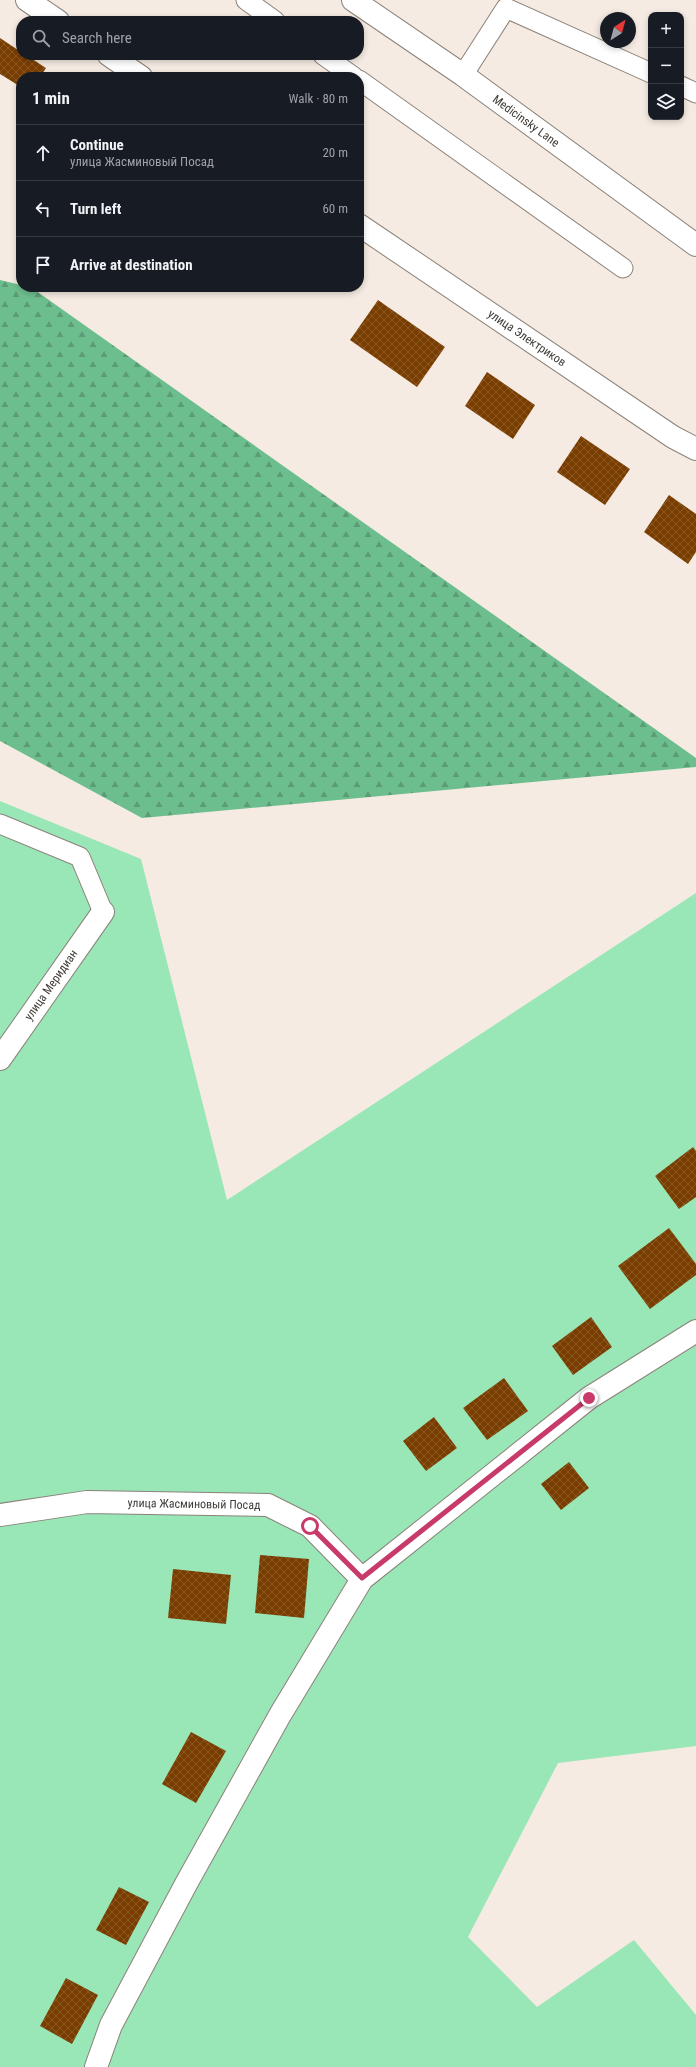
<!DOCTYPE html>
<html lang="en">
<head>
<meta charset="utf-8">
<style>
  :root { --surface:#171b24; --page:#242831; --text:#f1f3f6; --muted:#9ea1a6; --line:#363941 }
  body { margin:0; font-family:"Roboto Condensed",sans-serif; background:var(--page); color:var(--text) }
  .controls { position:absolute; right:12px; top:12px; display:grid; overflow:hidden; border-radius:8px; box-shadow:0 2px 6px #0003 }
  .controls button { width:36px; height:36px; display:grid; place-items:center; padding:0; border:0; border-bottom:1px solid var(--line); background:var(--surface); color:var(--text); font:20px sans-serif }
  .compass { position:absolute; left:600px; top:12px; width:36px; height:36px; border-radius:50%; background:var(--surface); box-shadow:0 2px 6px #0003; rotate:36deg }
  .stop { position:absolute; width:12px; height:12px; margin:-9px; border:3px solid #c73a69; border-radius:50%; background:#fff }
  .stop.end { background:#c73a69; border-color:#fff; box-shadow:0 1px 4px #0008 }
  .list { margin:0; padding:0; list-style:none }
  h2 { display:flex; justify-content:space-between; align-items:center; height:52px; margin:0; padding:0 16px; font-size:17px }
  h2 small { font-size:13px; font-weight:400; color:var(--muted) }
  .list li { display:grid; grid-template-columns:26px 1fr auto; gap:12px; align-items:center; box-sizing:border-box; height:56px; padding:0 16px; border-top:1px solid var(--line) }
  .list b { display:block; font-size:15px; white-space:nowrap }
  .list p { margin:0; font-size:13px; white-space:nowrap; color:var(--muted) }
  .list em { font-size:13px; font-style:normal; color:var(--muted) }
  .icon { flex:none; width:22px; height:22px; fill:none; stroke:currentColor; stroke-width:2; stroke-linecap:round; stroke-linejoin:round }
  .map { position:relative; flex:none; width:696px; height:2067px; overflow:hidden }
  .search { position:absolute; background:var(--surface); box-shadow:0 2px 6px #0003; left:16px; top:16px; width:348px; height:44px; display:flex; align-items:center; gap:10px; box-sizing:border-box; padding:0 14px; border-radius:16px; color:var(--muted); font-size:15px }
  .panel { position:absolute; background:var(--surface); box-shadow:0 2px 6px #0003; left:16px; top:72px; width:348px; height:220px; border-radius:16px }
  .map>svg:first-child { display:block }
  .forest { fill:url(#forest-firs) }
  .garden { fill:#99e6b7 }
  .building { fill:url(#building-cross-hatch) }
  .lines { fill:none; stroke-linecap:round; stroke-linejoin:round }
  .lane-casing { stroke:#8b827a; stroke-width:21 }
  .street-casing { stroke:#8b827a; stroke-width:24 }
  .lane { stroke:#fff; stroke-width:19 }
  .street { stroke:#fff; stroke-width:22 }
  .route { stroke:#c73a69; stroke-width:5 }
  .labels { text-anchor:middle; stroke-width:4; stroke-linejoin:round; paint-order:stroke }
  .street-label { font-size:12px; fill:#3f3b37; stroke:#fff }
</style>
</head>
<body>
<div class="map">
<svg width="696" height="2067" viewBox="0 0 696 2067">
  <defs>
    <pattern id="forest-firs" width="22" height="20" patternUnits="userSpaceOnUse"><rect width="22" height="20" fill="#6dbe8e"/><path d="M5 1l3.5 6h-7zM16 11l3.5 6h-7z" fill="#5b9c75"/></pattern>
    <pattern id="building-cross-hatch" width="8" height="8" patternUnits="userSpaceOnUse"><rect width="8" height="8" fill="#7a3d00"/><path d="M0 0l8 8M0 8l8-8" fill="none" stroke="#895827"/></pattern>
  </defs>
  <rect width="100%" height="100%" fill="#f5ebe2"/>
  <path class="forest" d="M0,280L21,285V287L32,288L696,758V767L142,818L0,741Z"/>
  <path class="garden" d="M0,801L141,859L227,1200L696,893V1746L558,1763L468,1937L537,2007L634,1940L696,2015V2067H0Z"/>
  <path class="building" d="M0,38L21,52V55H26L46,68L40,77H21V87L0,74Z
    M378,300L445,347L417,387L350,340Z
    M487,372L535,405L513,439L465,406Z
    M581,436L630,469L605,505L557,472Z
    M669,495L696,514V552L688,564L644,532Z
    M693,1147L696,1151V1197L679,1209L655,1176Z
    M669,1228L696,1264V1275L650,1309L618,1266Z
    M591,1317L612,1347L573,1375L552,1346Z
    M504,1378L528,1411L487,1440L463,1408Z
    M434,1417L457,1448L426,1471L403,1441Z
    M569,1462L589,1488L561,1510L541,1484Z
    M260,1555L309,1559L304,1618L255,1613Z
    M173,1569L231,1575L226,1624L168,1618Z
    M191,1732L226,1751L196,1803L162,1784Z
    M119,1887L149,1902L126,1945L96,1930Z
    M66,1978L98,1995L72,2044L40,2026Z"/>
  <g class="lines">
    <defs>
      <path id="lane" d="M246,0L275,21
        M323,55L354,77
        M463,75L506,8L651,73
        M359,80L623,268
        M681,86L696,93
        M0,824L80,857L103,912"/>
      <path id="street" d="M27,0L58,21
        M353,0L463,75L696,245
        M109,55L141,77
        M359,225L673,437L696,449
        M0,1059L103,912
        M0,1515L87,1502L268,1505L310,1526L362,1579
        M96,2067L111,2025L186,1884L280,1715L362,1579L589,1398L696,1331"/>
    </defs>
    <use href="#lane" class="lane-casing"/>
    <use href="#street" class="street-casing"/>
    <use href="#lane" class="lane"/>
    <use href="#street" class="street"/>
  </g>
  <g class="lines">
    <path class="route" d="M310,1526L362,1578L589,1398"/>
  </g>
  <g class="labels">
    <g class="street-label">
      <text transform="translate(526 121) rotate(36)" y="4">Medicinsky Lane</text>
      <text transform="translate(527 338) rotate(34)" y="4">улица Электриков</text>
      <text transform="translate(51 985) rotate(-55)" y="4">улица Меридиан</text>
      <text transform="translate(194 1504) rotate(1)" y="4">улица Жасминовый Посад</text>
    </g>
  </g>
</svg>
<div class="controls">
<button>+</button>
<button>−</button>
<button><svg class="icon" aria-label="layers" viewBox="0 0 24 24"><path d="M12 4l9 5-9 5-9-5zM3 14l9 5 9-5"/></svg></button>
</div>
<svg class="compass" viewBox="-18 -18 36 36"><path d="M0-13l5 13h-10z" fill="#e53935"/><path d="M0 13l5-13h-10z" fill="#9ea1a6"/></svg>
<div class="stop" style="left:310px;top:1526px"></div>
<div class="stop end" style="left:589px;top:1398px"></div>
<div class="search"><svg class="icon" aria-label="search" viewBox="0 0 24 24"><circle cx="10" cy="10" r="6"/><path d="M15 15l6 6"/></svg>Search here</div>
<section class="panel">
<h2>1 min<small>Walk · 80 m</small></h2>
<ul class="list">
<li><svg class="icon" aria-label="ahead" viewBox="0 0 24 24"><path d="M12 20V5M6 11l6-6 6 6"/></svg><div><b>Continue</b><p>улица Жасминовый Посад</p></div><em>20 m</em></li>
<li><svg class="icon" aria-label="left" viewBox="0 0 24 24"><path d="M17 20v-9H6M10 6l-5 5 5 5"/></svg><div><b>Turn left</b></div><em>60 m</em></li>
<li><svg class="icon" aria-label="arrive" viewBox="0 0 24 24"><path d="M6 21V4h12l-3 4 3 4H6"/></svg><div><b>Arrive at destination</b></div></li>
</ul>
</section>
</div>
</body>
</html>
